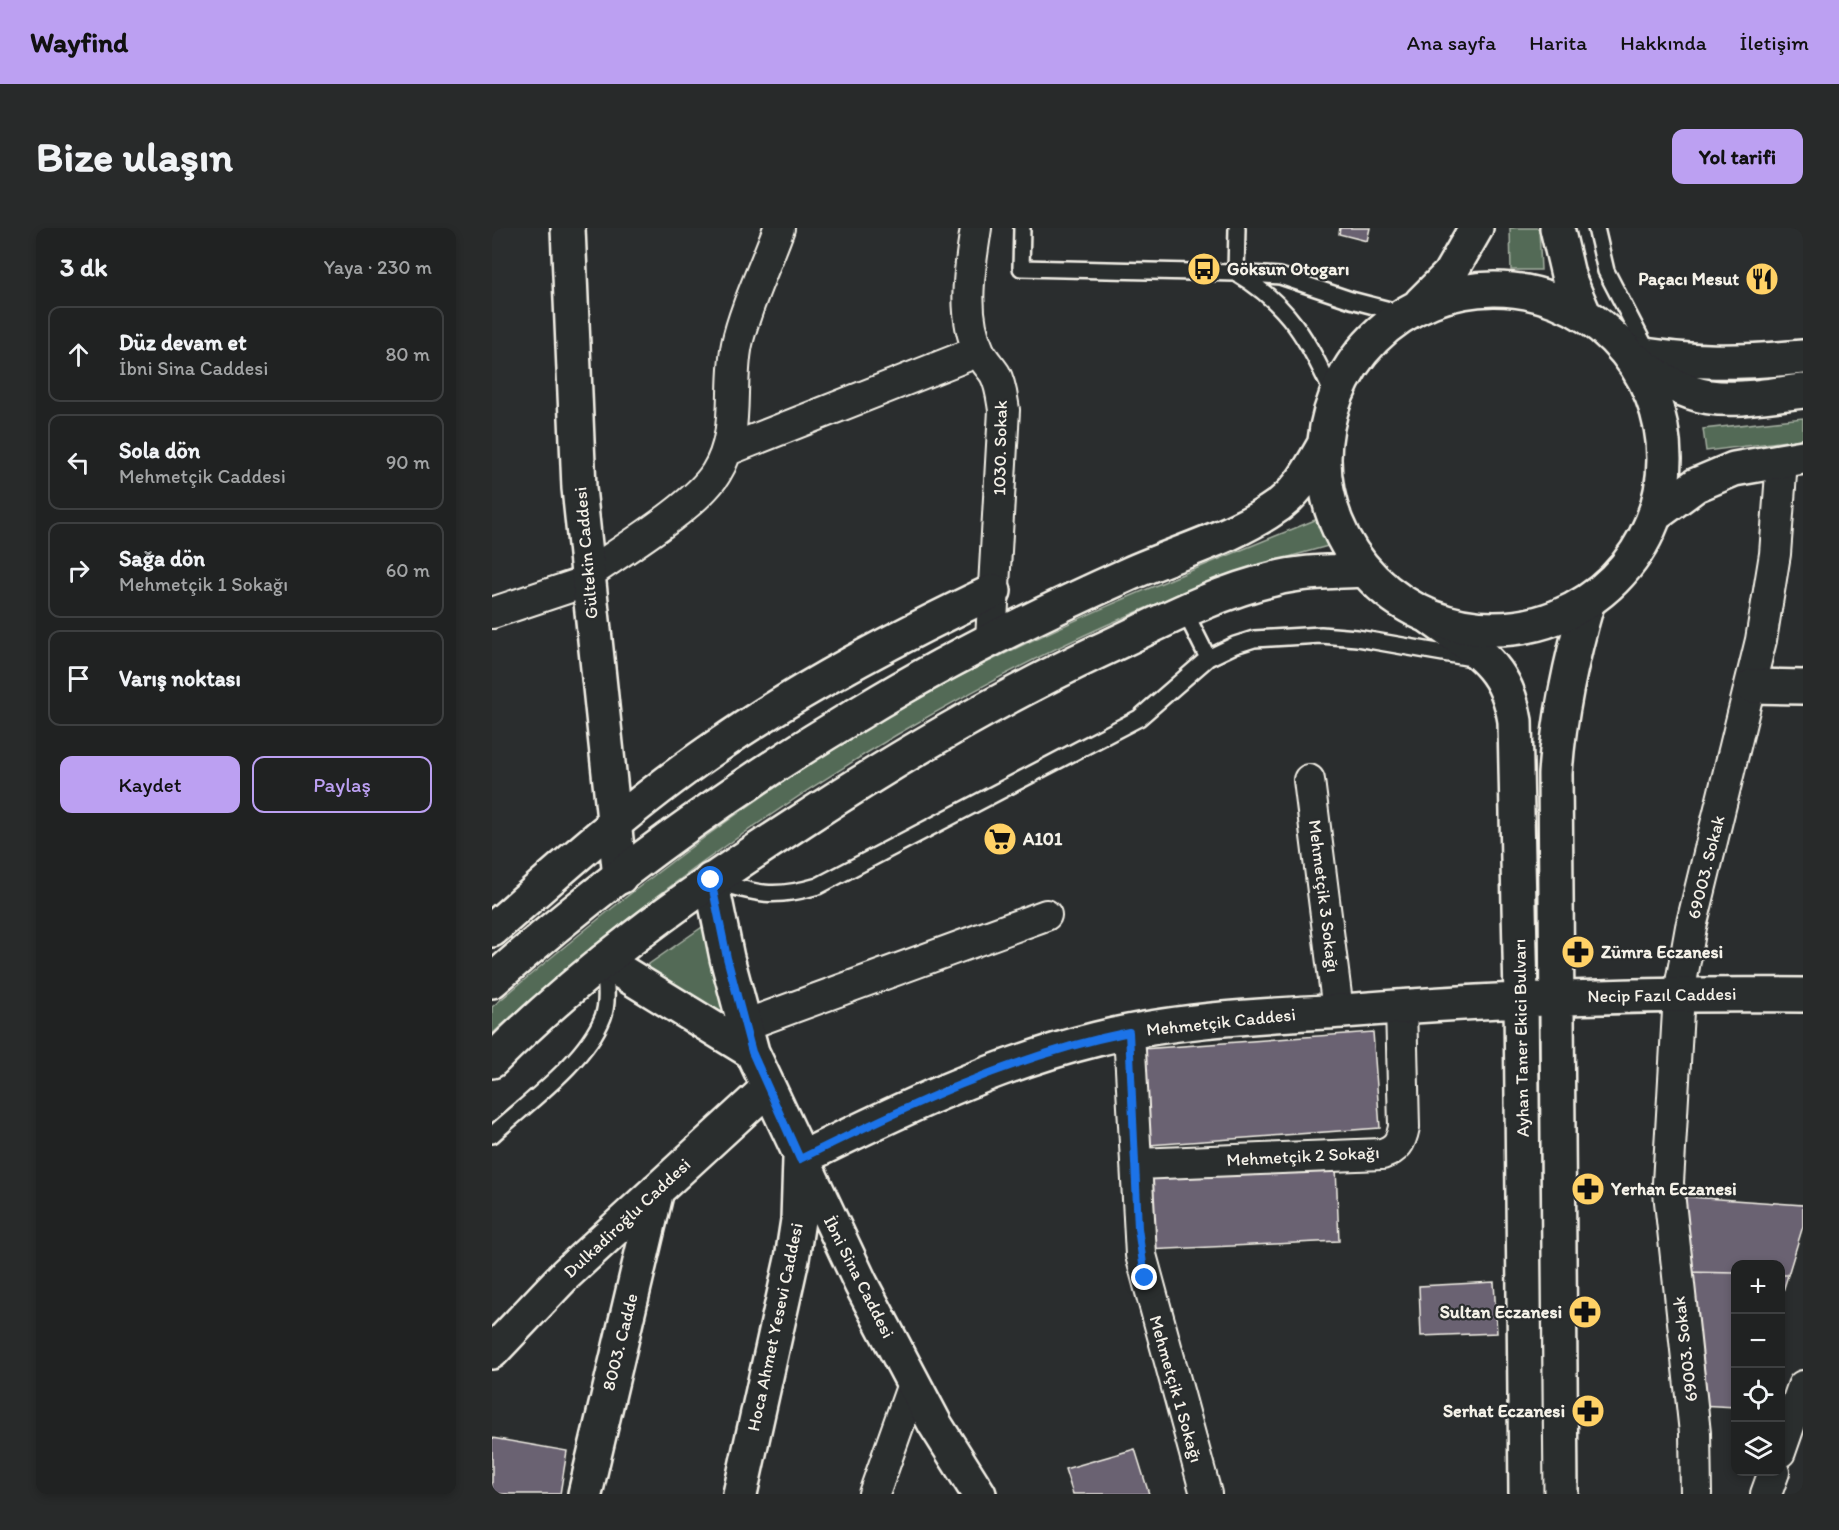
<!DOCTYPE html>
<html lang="tr">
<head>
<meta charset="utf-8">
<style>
  :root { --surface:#202222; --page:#282a2a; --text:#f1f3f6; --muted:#a2a4a5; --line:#3d3f40; --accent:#bca0f2 }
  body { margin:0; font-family:Itim,sans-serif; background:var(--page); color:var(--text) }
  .controls { position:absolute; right:18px; bottom:18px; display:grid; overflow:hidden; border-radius:12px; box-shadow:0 3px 9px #0003 }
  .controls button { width:54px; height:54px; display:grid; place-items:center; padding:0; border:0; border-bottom:2px solid var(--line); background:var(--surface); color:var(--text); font:30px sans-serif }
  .stop { position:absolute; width:18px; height:18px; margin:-14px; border:4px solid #1a73e8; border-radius:50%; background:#fff }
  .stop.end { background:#1a73e8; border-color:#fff; box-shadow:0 2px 6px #0008 }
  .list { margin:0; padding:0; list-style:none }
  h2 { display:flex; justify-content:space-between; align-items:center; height:78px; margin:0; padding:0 24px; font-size:26px }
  h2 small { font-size:20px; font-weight:400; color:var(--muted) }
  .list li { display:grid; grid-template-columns:39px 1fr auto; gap:18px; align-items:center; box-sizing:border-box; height:96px; margin:0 12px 12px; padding:0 12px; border:2px solid var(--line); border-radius:12px }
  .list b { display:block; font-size:22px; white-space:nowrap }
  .list p { margin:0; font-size:20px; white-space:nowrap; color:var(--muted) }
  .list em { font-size:20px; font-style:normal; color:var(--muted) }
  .actions { display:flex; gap:12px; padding:18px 24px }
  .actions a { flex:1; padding:14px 0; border:2px solid var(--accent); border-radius:12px; text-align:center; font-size:21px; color:var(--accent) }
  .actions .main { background:var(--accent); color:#111 }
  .icon { flex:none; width:33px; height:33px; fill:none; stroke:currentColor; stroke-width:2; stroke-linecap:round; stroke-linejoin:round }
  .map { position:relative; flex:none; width:1311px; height:1266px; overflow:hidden; border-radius:12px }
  header { display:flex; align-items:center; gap:36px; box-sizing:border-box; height:84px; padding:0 30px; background:var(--accent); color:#111 }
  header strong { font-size:28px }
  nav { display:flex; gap:33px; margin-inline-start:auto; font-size:21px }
  .intro { display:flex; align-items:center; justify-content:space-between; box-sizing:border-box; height:144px; padding:0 36px }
  h1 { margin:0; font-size:42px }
  .button { padding:15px 27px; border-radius:12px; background:var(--accent); color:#111; font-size:21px; font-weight:700 }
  main { display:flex; gap:36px; padding:0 36px }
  aside { flex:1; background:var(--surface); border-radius:12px; box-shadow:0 3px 9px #0003 }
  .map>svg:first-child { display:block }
  .green { fill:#536a57; stroke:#a4aea0; stroke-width:1.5 }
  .building { fill:#6b6272; stroke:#f4f1e8; stroke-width:1.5 }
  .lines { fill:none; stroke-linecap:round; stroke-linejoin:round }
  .lane-casing { stroke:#f4f1e8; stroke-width:20 }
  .street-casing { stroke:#f4f1e8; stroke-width:34 }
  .secondary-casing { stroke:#f4f1e8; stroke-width:38 }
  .highway-casing { stroke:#f4f1e8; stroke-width:38 }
  .lane { stroke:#2a2d2e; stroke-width:15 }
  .street { stroke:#2a2d2e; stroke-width:30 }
  .secondary { stroke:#2a2d2e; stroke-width:33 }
  .highway { stroke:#2a2d2e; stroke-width:33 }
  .route { stroke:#1a73e8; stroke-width:8 }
  .labels { text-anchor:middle; stroke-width:4.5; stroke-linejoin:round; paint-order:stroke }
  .poi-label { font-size:18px; font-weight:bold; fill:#f4f1e8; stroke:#2a2d2e; text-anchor:start }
  .street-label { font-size:18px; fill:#f4f1e8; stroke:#2a2d2e }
</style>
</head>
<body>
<header>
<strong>Wayfind</strong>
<nav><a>Ana sayfa</a><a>Harita</a><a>Hakkında</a><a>İletişim</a></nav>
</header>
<div class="intro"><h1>Bize ulaşın</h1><a class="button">Yol tarifi</a></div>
<main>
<aside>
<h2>3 dk<small>Yaya · 230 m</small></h2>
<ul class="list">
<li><svg class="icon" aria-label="ahead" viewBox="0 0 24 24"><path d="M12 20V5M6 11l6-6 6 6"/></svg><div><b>Düz devam et</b><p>İbni Sina Caddesi</p></div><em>80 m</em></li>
<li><svg class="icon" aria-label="left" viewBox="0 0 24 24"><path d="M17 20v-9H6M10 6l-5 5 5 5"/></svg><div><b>Sola dön</b><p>Mehmetçik Caddesi</p></div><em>90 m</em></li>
<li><svg class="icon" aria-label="right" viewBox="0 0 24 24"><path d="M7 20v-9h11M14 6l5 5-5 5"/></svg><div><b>Sağa dön</b><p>Mehmetçik 1 Sokağı</p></div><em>60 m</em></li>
<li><svg class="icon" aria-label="arrive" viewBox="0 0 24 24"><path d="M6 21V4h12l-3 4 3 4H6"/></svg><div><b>Varış noktası</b></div></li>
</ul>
<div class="actions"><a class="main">Kaydet</a><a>Paylaş</a></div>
</aside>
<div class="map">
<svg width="1311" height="1266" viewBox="0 0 1311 1266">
  <rect width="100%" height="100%" fill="#2a2d2e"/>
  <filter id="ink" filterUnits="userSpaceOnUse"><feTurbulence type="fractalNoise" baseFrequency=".0167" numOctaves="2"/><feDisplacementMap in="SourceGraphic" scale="12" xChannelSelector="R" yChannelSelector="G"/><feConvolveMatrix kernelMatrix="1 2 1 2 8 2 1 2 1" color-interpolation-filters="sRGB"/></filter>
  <g filter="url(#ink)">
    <path class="green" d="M1018,0H1047L1049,42H1019Z
      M1311,190V211L1214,223L1211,201Z
      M828,290L836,318C683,358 542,426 406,506C260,593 125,692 0,806V779C137,663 279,551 437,465C563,396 695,344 828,290Z
      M216,695L236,789L231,793L147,743Z"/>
    <path class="building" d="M848,0H878L875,13L847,6Z
      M881,804L888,900L657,917L650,821Z
      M844,939L847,1013L655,1022L652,948Z
      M1184,968L1311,977V998L1296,1047H1288V1036H1244V1045L1192,1044Z
      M1192,1044L1244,1045V1179L1206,1177Z
      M1288,1047H1296L1288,1073Z
      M1002,1054L1005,1105L929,1108L927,1058Z
      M0,1210L75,1223L68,1266H0Z
      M643,1221L657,1266H581L573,1241Z"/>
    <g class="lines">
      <defs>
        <path id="lane" d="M530,0L529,40L744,45L745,0
          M1104,0L1114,43L1157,126
          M843,170C816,114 800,78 744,45L788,48L859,72L913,86
          M693,384L716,430
          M222,653C265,666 282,671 326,658L647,490L716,430L743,417L762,411L829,407L865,410L980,430
          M0,907C35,875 94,833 111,789C117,773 113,751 112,734"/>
        <path id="street" d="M484,0C478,40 469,85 487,123C491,132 498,138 503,146C509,157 510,170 512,182L499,411
          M236,222L487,123
          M95,347C129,323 204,278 224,245C249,205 236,161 245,116C252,82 275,34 287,0
          M0,385L96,353
          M817,552L846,783
          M253,797L554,687
          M637,804L649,1027L714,1266
          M645,936L890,926C905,921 909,914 912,899L909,778
          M1288,1224L1311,1158
          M382,1266L421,1156
          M1204,1266L1203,1205L1176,955L1187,766L1199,699L1269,412L1283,326L1290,232
          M1274,1266L1282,1244"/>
        <path id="secondary" d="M76,0L87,260L128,649
          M1135,124C1199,136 1247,135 1311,129
          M939,390C982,422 1014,435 1023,493L1029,770L1034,1266
          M1260,458L1311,459
          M219,652L235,730L260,824L369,1056L443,1196L487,1266
          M0,702C71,639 143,575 221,521C310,459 405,409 502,363
          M112,733L260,824
          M0,1124L73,1047L276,860
          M93,1266L165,962
          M248,1266L300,1031L306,992L308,931C405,883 500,837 605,811C685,791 769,788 851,783C1005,771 1157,765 1311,767
          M1069,1266L1063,546C1067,486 1079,431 1096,373"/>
        <path id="highway" d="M1065,0L1077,51L1092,86
          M832 231a170 170 0 1 1 340 0a170 170 0 1 1-340 0Z
          M929,75L957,47L984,0
          M1144,132C1206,182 1237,172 1311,163
          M1163,287L1204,257L1242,241L1311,229
          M0,753C114,652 238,562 369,484C454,432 545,387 637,346C686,324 743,309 787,277C808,261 819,240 832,217
          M0,833C89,743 192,669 297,601C397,535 499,474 607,423C663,397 722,365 782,351C811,343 843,344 873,342"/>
      </defs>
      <use href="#lane" class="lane-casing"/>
      <use href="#street" class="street-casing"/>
      <use href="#secondary" class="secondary-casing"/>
      <use href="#highway" class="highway-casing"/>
      <use href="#lane" class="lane"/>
      <use href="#street" class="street"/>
      <use href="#secondary" class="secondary"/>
      <use href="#highway" class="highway"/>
    </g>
  </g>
  <g class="lines" filter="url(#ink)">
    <path class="route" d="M219,652L235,730L260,824L308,931C415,878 519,828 637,804L646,1000L653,1050"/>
  </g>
  <defs>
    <symbol id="bus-disc" viewBox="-11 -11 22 22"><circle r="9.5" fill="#ffd166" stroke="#2a2d2e"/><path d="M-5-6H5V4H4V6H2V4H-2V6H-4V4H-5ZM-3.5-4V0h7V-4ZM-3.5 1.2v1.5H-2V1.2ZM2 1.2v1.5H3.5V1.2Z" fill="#111"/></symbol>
    <symbol id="restaurant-disc" viewBox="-11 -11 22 22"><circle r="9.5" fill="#ffd166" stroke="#2a2d2e"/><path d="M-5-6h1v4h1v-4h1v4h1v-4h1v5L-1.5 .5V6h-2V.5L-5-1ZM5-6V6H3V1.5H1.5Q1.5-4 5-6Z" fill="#111"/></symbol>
    <symbol id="supermarket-disc" viewBox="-11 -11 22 22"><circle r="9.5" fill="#ffd166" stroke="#2a2d2e"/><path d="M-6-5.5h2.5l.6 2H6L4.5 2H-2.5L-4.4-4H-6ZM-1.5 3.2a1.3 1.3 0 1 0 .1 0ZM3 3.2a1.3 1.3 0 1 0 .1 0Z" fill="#111"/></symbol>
    <symbol id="pharmacy-disc" viewBox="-11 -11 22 22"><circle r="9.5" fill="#ffd166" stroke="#2a2d2e"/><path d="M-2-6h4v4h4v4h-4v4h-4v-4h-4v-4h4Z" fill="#111"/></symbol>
  </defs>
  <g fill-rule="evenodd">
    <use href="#bus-disc" x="693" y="22" width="38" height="38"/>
    <use href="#restaurant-disc" x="1251" y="32" width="38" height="38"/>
    <use href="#supermarket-disc" x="489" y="592" width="38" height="38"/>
    <use href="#pharmacy-disc" x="1067" y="705" width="38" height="38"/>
    <use href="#pharmacy-disc" x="1077" y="942" width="38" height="38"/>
    <use href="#pharmacy-disc" x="1074" y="1065" width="38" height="38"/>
    <use href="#pharmacy-disc" x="1077" y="1164" width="38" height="38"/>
  </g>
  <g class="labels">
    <g class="poi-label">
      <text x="735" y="47">Göksun Otogarı</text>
      <text x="1247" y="57" text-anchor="end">Paçacı Mesut</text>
      <text x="531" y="617">A101</text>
      <text x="1109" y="730">Zümra Eczanesi</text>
      <text x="1119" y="967">Yerhan Eczanesi</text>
      <text x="1070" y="1090" text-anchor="end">Sultan Eczanesi</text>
      <text x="1073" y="1189" text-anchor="end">Serhat Eczanesi</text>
    </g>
    <g class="street-label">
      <text transform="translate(508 220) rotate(-89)" y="6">1030. Sokak</text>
      <text transform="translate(94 325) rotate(-95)" y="6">Gültekin Caddesi</text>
      <text transform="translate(1214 639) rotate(-76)" y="6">69003. Sokak</text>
      <text transform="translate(832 668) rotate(83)" y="6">Mehmetçik 3 Sokağı</text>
      <text transform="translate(1170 767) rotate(-1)" y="6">Necip Fazıl Caddesi</text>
      <text transform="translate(729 794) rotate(-6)" y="6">Mehmetçik Caddesi</text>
      <text transform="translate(1029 810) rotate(-91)" y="6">Ayhan Taner Ekici Bulvarı</text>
      <text transform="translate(811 928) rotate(-3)" y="6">Mehmetçik 2 Sokağı</text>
      <text transform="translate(135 990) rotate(-43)" y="6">Dulkadiroğlu Caddesi</text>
      <text transform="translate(367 1049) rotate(63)" y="6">İbni Sina Caddesi</text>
      <text transform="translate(283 1099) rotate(-78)" y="6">Hoca Ahmet Yesevi Caddesi</text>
      <text transform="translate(128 1114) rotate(-76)" y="6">8003. Cadde</text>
      <text transform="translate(1193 1121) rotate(-97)" y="6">69003. Sokak</text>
      <text transform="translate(684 1161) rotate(74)" y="6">Mehmetçik 1 Sokağı</text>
    </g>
  </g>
</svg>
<div class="controls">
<button>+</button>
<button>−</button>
<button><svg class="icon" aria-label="locate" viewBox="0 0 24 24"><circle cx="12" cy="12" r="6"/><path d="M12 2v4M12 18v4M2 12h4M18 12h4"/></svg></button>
<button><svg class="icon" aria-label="layers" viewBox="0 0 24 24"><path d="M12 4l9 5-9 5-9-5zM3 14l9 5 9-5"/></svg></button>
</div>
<div class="stop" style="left:219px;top:652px"></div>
<div class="stop end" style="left:653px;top:1050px"></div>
</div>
</main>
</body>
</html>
